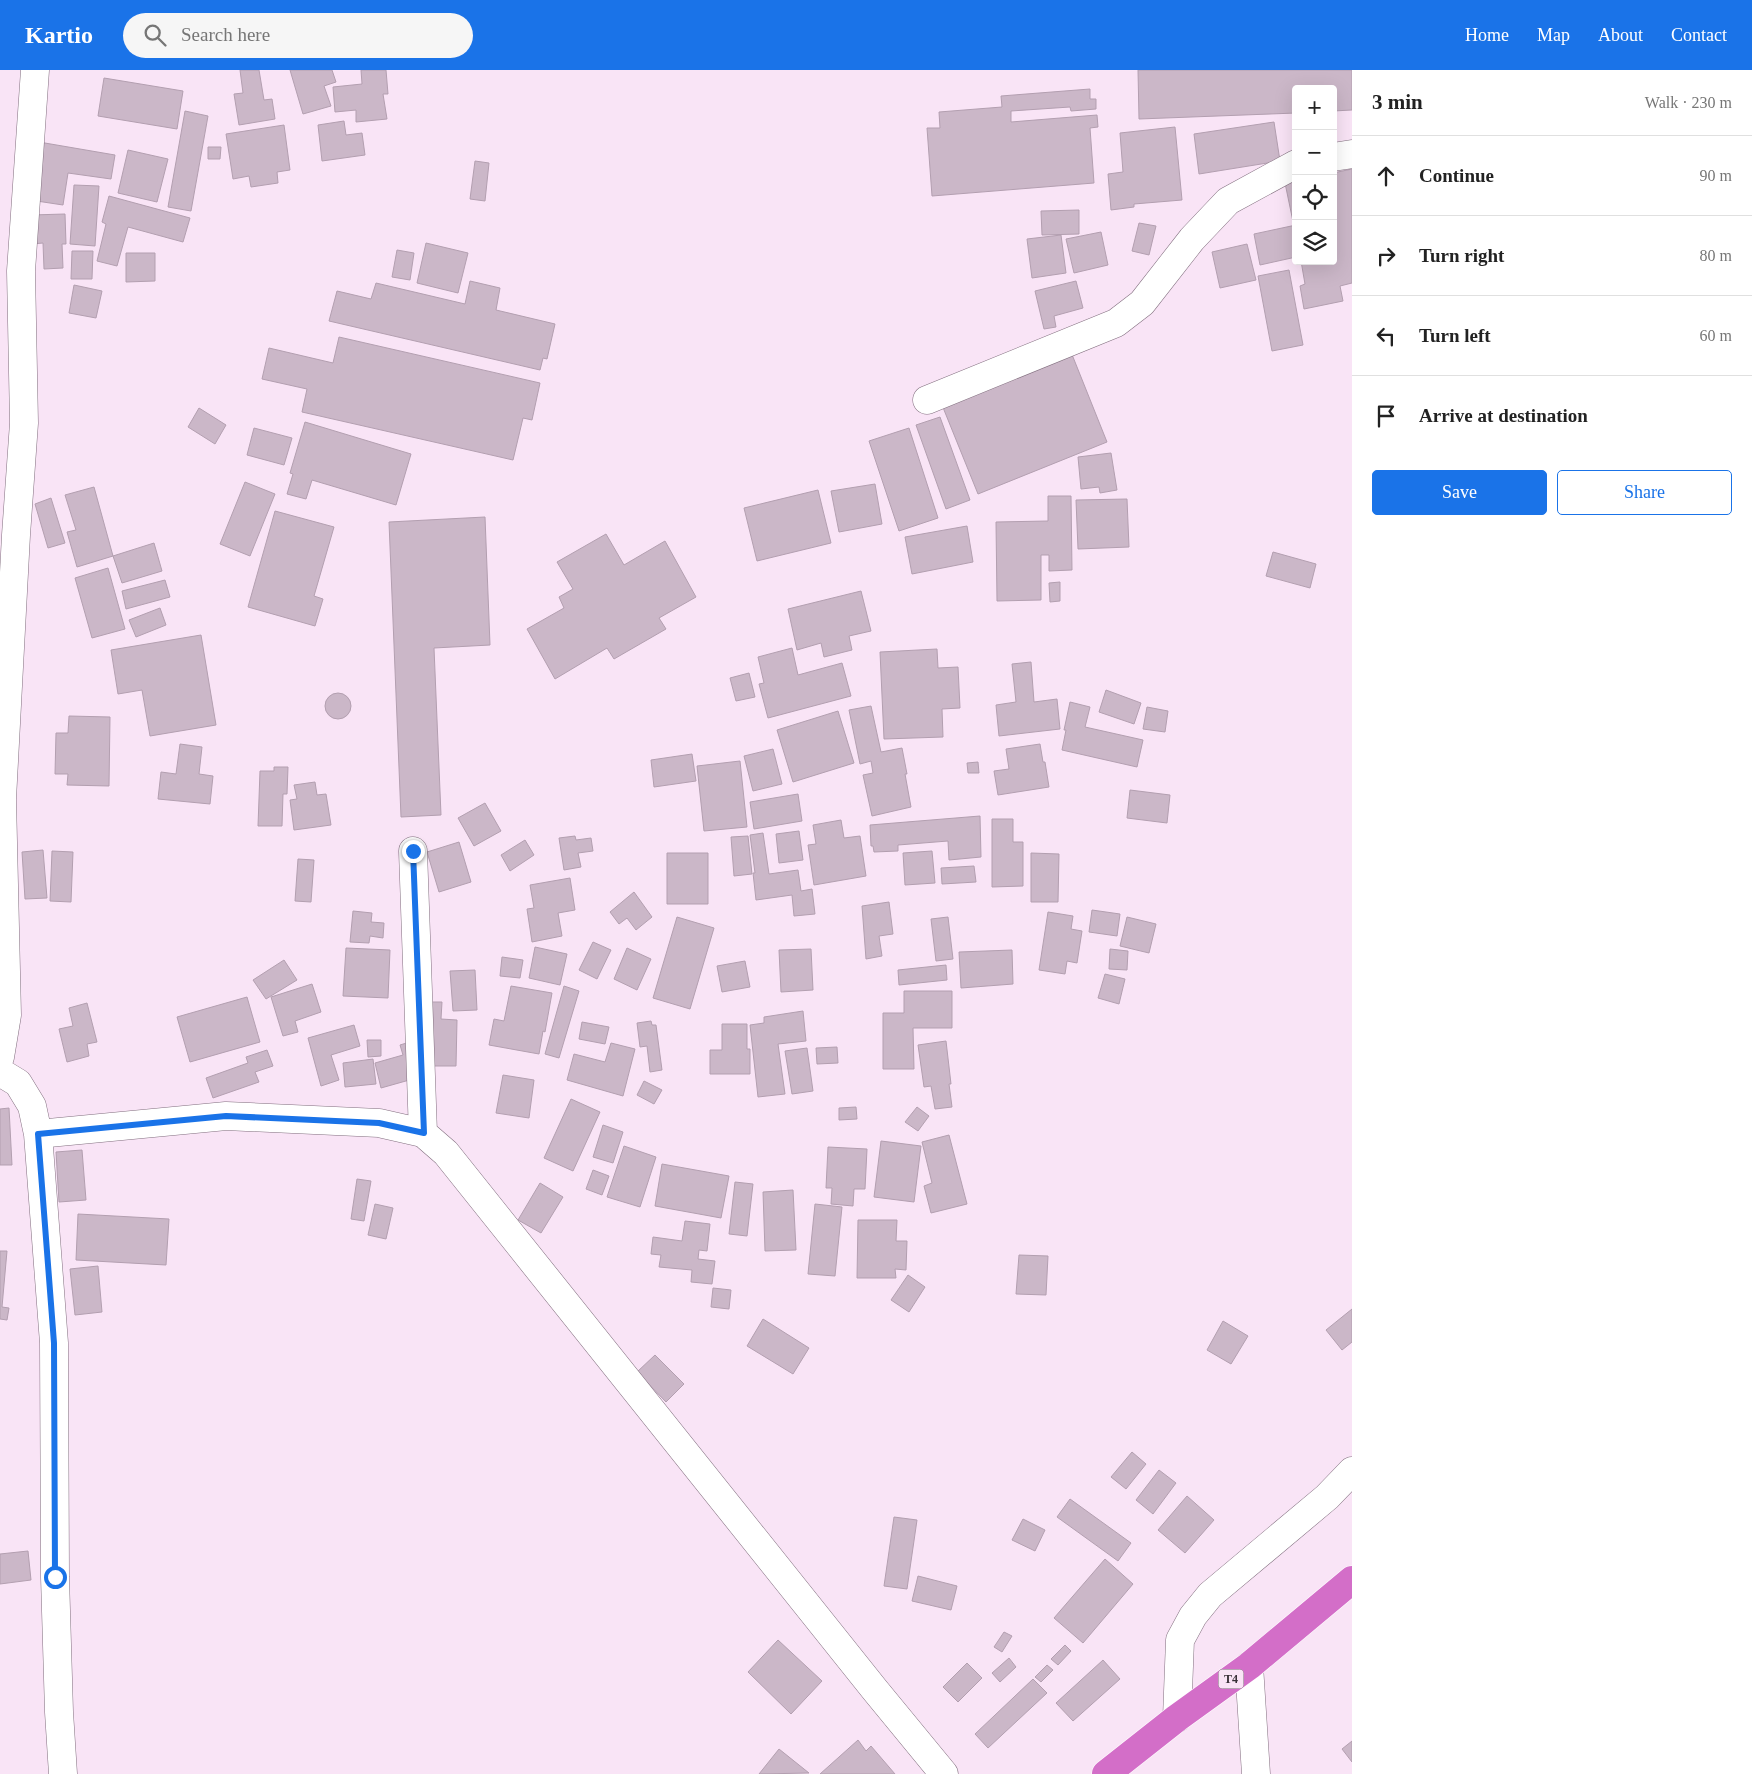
<!DOCTYPE html>
<html lang="en">
<head>
<meta charset="utf-8">
<style>
  :root { --surface:#fff; --page:#f6f6f6; --text:#222; --muted:#767676; --line:#e0e0e0; --accent:#1a73e8 }
  body { margin:0; font-family:Georgia,serif; background:var(--page); color:var(--text) }
  .controls { position:absolute; right:15px; top:15px; display:grid; overflow:hidden; border-radius:5px; box-shadow:0 5px 20px #0002 }
  .controls button { width:45px; height:45px; display:grid; place-items:center; padding:0; border:0; border-bottom:1px solid var(--line); background:var(--surface); color:var(--text); font:25px sans-serif }
  .stop { position:absolute; width:15px; height:15px; margin:-11px; border:4px solid #1a73e8; border-radius:50%; background:#fff }
  .stop.end { background:#1a73e8; border-color:#fff; box-shadow:0 1px 5px #0008 }
  .list { margin:0; padding:0; list-style:none }
  h2 { display:flex; justify-content:space-between; align-items:center; height:65px; margin:0; padding:0 20px; font-size:21px }
  h2 small { font-size:16px; font-weight:400; color:var(--muted) }
  .list li { display:grid; grid-template-columns:32px 1fr auto; gap:15px; align-items:center; box-sizing:border-box; height:80px; padding:0 20px; border-top:1px solid var(--line) }
  .list b { display:block; font-size:19px; white-space:nowrap }
  .list em { font-size:16px; font-style:normal; color:var(--muted) }
  .actions { display:flex; gap:10px; padding:15px 20px }
  .actions a { flex:1; padding:11px 0; border:1px solid var(--accent); border-radius:5px; text-align:center; font-size:18px; color:var(--accent) }
  .actions .main { background:var(--accent); color:#fff }
  .icon { flex:none; width:28px; height:28px; fill:none; stroke:currentColor; stroke-width:2; stroke-linecap:round; stroke-linejoin:round }
  .map { position:relative; flex:none; width:1352px; height:1704px; overflow:hidden }
  header { display:flex; align-items:center; gap:30px; box-sizing:border-box; height:70px; padding:0 25px; background:var(--accent); color:#fff }
  header strong { font-size:24px }
  nav { display:flex; gap:28px; margin-inline-start:auto; font-size:18px }
  .search { width:350px; height:45px; background:var(--page); display:flex; align-items:center; gap:12px; box-sizing:border-box; padding:0 18px; border-radius:28px; color:var(--muted); font-size:19px }
  main { display:flex }
  aside { flex:1; background:var(--surface) }
  .map>svg:first-child { display:block }
  .building { fill:#cbb7c8; stroke:#b39fb0 }
  .lines { fill:none; stroke-linecap:round; stroke-linejoin:round }
  .minor-casing { stroke:#826f7f; stroke-width:29 }
  .highway-casing { stroke:#fff; stroke-width:29 }
  .minor { stroke:#fff; stroke-width:28 }
  .highway { stroke:#d36ec8; stroke-width:28 }
  .route { stroke:#1a73e8; stroke-width:6 }
  .labels { text-anchor:middle; stroke-width:5; stroke-linejoin:round; paint-order:stroke }
  .shield { fill:#f9e4f6; stroke:#726670; stroke-width:1 }
  .shield-label { font-size:12px; font-weight:bold; fill:#383037 }
</style>
</head>
<body>
<header>
<strong>Kartio</strong>
<div class="search"><svg class="icon" aria-label="search" viewBox="0 0 24 24"><circle cx="10" cy="10" r="6"/><path d="M15 15l6 6"/></svg>Search here</div>
<nav><a>Home</a><a>Map</a><a>About</a><a>Contact</a></nav>
</header>
<main>
<div class="map">
<svg width="1352" height="1704" viewBox="0 0 1352 1704">
  <rect width="100%" height="100%" fill="#f9e4f6"/>
  <path class="building" d="M240,0H259L264,30L272,29L275,49L239,55L234,24L243,23Z
    M290,0H332L336,12L324,16L331,36L303,44Z
    M361,0H386L388,24H383L387,49L356,52V40L335,42L333,17L362,14Z
    M1138,0H1352V40L1333,41V19H1296V43L1139,49Z
    M104,8L183,21L177,59L98,46Z
    M1090,19V29H1096V39L1071,41L1070,37L1011,41V52L1097,45L1098,57L1090,58L1094,113L932,126L927,58H940L939,42L1002,37L1001,26Z
    M185,41L208,46L191,141L168,137Z
    M344,51L346,65L362,63L365,85L322,91L318,55Z
    M1274,52L1280,91L1199,104L1194,64Z
    M284,55L290,100L277,102L278,113L251,117L249,106L233,109L226,64Z
    M1175,57L1182,130L1134,134V137L1111,140L1108,104L1123,102L1120,63Z
    M39,72L115,85L111,109L68,103L63,135L30,130Z
    M208,77H221L220,89H208Z
    M128,80L168,89L157,132L118,123Z
    M475,91L489,93L485,131L470,129Z
    M1352,99V213L1340,216L1343,231L1304,239L1300,216L1305,214L1301,191H1333V103Z
    M1296,111V166L1285,113Z
    M74,115L99,116L95,176L70,174Z
    M109,126L190,148L183,172L128,157L117,196L97,191L106,154L102,152Z
    M1079,140V164L1042,165L1041,141Z
    M65,144L66,174H62L63,198L44,199L43,173L32,174L31,145Z
    M1139,153L1156,156L1149,185L1132,181Z
    M1296,155V187L1260,195L1254,164Z
    M1101,162L1108,195L1074,203L1066,169Z
    M1061,165L1066,203L1032,208L1027,169Z
    M426,173L468,183L458,223L417,213Z
    M1247,174L1256,210L1220,218L1212,182Z
    M397,180L414,183L410,210L392,207Z
    M72,181H93L92,209H71Z
    M126,183H155V211L126,212Z
    M1289,200L1303,275L1272,281L1258,206Z
    M470,211L500,218L496,240L555,254L547,289L543,288L540,300L329,251L337,221L371,229L376,213L465,234Z
    M1076,211L1083,238L1054,246L1056,257L1044,259L1035,221Z
    M74,215L102,221L96,248L69,243Z
    M339,267L540,313L532,350L523,348L513,390L302,342L307,319L262,309L269,278L333,293Z
    M1071,282L1107,372L978,424L942,335Z
    M199,338L226,355L215,374L188,357Z
    M940,347L970,430L946,439L916,355Z
    M305,352L411,384L396,435L312,410L306,429L287,424L293,404L290,403Z
    M254,358L292,368L284,395L247,385Z
    M909,358L938,448L899,461L869,371Z
    M1111,383L1117,420L1100,423L1099,417L1081,419L1078,387Z
    M245,412L275,424L250,486L220,474Z
    M875,414L882,454L839,462L831,421Z
    M94,417L113,486L77,497L67,462L76,460L65,425Z
    M818,420L831,473L757,491L744,438Z
    M1048,426H1071L1072,500L1049,501V485H1041V530L997,531L996,452L1048,451Z
    M51,428L65,473L48,478L35,434Z
    M1127,429L1129,477L1078,479L1076,430Z
    M275,441L334,457L314,526L323,529L315,556L248,537Z
    M485,447L490,575L434,578L441,745L401,747L389,452Z
    M967,456L973,492L912,504L905,467Z
    M606,464L624,495L665,471L696,527L659,548L666,559L614,589L607,578L555,609L527,559L564,538L559,527L573,519L557,492Z
    M154,473L162,501L122,513L113,486Z
    M1273,482L1316,494L1310,518L1266,506Z
    M108,498L125,559L92,568L75,508Z
    M165,510L170,527L126,539L122,521Z
    M1060,512V531L1050,532L1049,513Z
    M861,521L871,561L849,566L852,580L824,587L821,573L797,580L788,539Z
    M160,538L166,555L136,567L129,550Z
    M201,565L216,655L150,666L142,620L118,624L111,580Z
    M792,578L798,605L842,593L851,626L768,648L759,614L764,613L758,587Z
    M937,579L938,598L958,597L960,638L942,639L943,667L884,669L880,582Z
    M1031,592L1034,632L1057,629L1060,659L999,666L996,635L1016,632L1012,594Z
    M749,603L755,627L736,631L730,608Z
    M1106,620L1141,633L1134,654L1099,642Z
    M325 636a13 13 0 1 1 26 0a13 13 0 1 1-26 0Z
    M1070,632L1090,637L1085,657L1143,670L1137,697L1062,680L1066,660H1064Z
    M871,636L881,682L902,678L907,704H905L911,737L872,746L863,705L873,703L871,691L860,694L849,640Z
    M1147,637L1168,641L1165,662L1143,659Z
    M838,641L854,693L793,712L777,660Z
    M69,646L110,647L109,716L67,715L68,704H55L56,663H68Z
    M180,674L202,677L199,704L213,706L210,734L158,729L161,702L176,704Z
    M1040,674L1043,692H1045L1049,717L998,725L994,701L1009,699L1006,679Z
    M773,679L782,714L753,721L744,686Z
    M692,684L696,711L654,717L651,690Z
    M740,691L747,757L704,761L697,696Z
    M978,692L979,703H968L967,693Z
    M274,697H288L287,724H283L282,756H258L260,701H274Z
    M315,712L317,725L326,724L331,755L294,760L290,730L297,729L294,715Z
    M1130,720L1170,725L1167,753L1127,748Z
    M798,724L802,751L754,759L750,732Z
    M485,733L501,761L474,776L458,748Z
    M980,746L981,787L949,790L948,771L898,775V781L874,782L873,776H871L870,755Z
    M992,749H1013V772H1023V816L992,817Z
    M841,750L844,768L860,766L866,806L814,815L808,775L816,774L813,755Z
    M799,761L803,790L779,793L776,764Z
    M763,763L769,804L798,800L801,821L812,819L815,844L794,846L792,825L756,830L753,803H755L750,765Z
    M575,766L576,770L591,768L593,781L578,783L581,797L564,800L559,768Z
    M748,766L752,804L734,806L731,767Z
    M525,770L534,785L510,801L501,785Z
    M459,772L471,812L439,822L427,782Z
    M43,780L47,828L25,829L22,782Z
    M52,781L73,782L71,832L50,831Z
    M932,781L935,813L905,815L903,783Z
    M667,783H708V834H667Z
    M1031,783L1059,784L1058,832H1031Z
    M298,789L314,790L311,832L295,831Z
    M974,796L976,812L942,814L941,798Z
    M570,808L575,840L558,843L562,866L532,872L527,839L534,838L530,815Z
    M634,822L652,847L636,860L627,848L619,854L610,842Z
    M889,832L893,864L879,866L882,886L866,889L862,836Z
    M1092,840L1120,844L1117,866L1089,862Z
    M353,841L372,843L371,852L384,853L383,868L370,866L369,873L350,872Z
    M1048,842L1073,846L1071,859L1082,861L1077,893L1067,891L1065,904L1039,900Z
    M677,847L714,858L690,939L653,928Z
    M948,847L953,889L936,891L931,849Z
    M1127,847L1156,854L1149,883L1120,876Z
    M593,872L611,880L597,909L579,900Z
    M535,877L567,884L560,915L529,908Z
    M346,878L390,880L388,928L343,926Z
    M627,878L651,889L637,920L614,909Z
    M811,879L813,920L781,922L779,880Z
    M1110,879L1128,881L1127,900L1109,899Z
    M1012,880L1013,914L961,918L959,882Z
    M502,887L523,890L520,908L500,906Z
    M284,890L297,910L266,929L253,910Z
    M745,891L750,917L722,922L717,896Z
    M946,895L947,910L899,915L898,900Z
    M475,900L477,940L453,941L450,901Z
    M1105,904L1125,909L1119,934L1098,928Z
    M312,914L321,942L295,951L298,962L283,966L271,927Z
    M511,916L552,923L545,962L543,961L539,984L489,975L494,949L504,951Z
    M564,916L579,921L559,988L545,984Z
    M904,921H952V958H913L914,999H883V943H904Z
    M247,927L260,972L190,992L177,947Z
    M425,932H442L441,949L457,950L456,996H431Z
    M87,933L97,972L87,974L89,986L67,992L59,959L73,956L69,938Z
    M803,941L806,971L778,974L785,1024L758,1027L750,955L764,953V947Z
    M651,951L652,955H656L662,1000L650,1002L647,976L640,977L637,953Z
    M582,952L609,957L605,974L579,969Z
    M722,954H747V979H750V1004H710V980H722Z
    M354,955L360,976L331,985L339,1010L321,1016L308,968Z
    M367,970H381V986L368,987Z
    M413,971L420,1007L381,1018L375,993L403,985L400,975Z
    M946,971L951,1014H949L952,1037L935,1039L931,1016L924,1017L918,975Z
    M611,973L635,979L623,1026L567,1010L574,984L605,992Z
    M837,977L838,993L817,994L816,978Z
    M807,978L813,1021L792,1024L785,981Z
    M267,980L273,996L255,1002L259,1012L213,1028L206,1008L248,993L246,987Z
    M373,989L376,1014L345,1017L343,993Z
    M503,1005L534,1010L529,1048L496,1043Z
    M644,1011L662,1020L654,1034L637,1025Z
    M571,1029L600,1042L573,1101L544,1088Z
    M856,1037L857,1049L839,1050V1038Z
    M917,1037L929,1046L918,1061L905,1052Z
    M9,1038L12,1095H0V1039Z
    M603,1055L623,1062L613,1093L593,1087Z
    M949,1065L967,1134L931,1143L924,1116L932,1113L922,1072Z
    M881,1071L921,1076L914,1132L874,1127Z
    M624,1076L656,1087L640,1137L607,1127Z
    M828,1077L867,1079L865,1119H854L853,1136L831,1134L832,1118H826Z
    M82,1080L86,1130L59,1132L56,1082Z
    M662,1094L729,1106L721,1148L655,1136Z
    M593,1100L609,1106L602,1125L586,1119Z
    M357,1109L371,1111L364,1151L351,1149Z
    M735,1112L753,1114L747,1166L729,1164Z
    M540,1113L563,1127L541,1163L518,1150Z
    M793,1120L796,1180L765,1181L763,1122Z
    M375,1134L393,1138L386,1169L368,1165Z
    M815,1134L842,1137L835,1206L808,1204Z
    M78,1144L169,1149L166,1195L76,1190Z
    M858,1150H897L896,1171H907L906,1200L895,1199L896,1208H857Z
    M685,1151L710,1154L707,1181L699,1180L698,1189L715,1191L712,1214L691,1212L692,1200L659,1197L661,1185L651,1184L653,1167L682,1171Z
    M0,1181H7L2,1237L9,1238L7,1250L0,1249Z
    M1019,1185L1048,1186L1046,1225L1016,1224Z
    M98,1196L102,1242L75,1245L70,1199Z
    M908,1205L925,1217L909,1242L891,1230Z
    M713,1218L731,1220L729,1239L711,1237Z
    M1352,1239V1272L1342,1280L1326,1260Z
    M763,1249L809,1278L793,1304L747,1276Z
    M1223,1251L1248,1266L1231,1294L1207,1280Z
    M655,1285L684,1314L666,1332L637,1302Z
    M1132,1382L1146,1394L1126,1419L1111,1407Z
    M1159,1400L1176,1413L1153,1444L1136,1430Z
    M1187,1426L1214,1450L1185,1483L1158,1460Z
    M1070,1429L1131,1473L1118,1491L1057,1447Z
    M894,1447L917,1450L907,1519L884,1516Z
    M1023,1449L1045,1460L1035,1481L1012,1470Z
    M28,1481L31,1510L0,1514V1484Z
    M1105,1489L1133,1514L1083,1573L1054,1548Z
    M918,1506L957,1516L951,1540L912,1531Z
    M1004,1562L1012,1566L1002,1582L994,1577Z
    M778,1570L822,1611L791,1644L748,1602Z
    M1065,1575L1071,1581L1058,1595L1051,1589Z
    M1009,1588L1016,1597L1000,1612L992,1603Z
    M1103,1590L1120,1609L1073,1651L1056,1633Z
    M967,1593L982,1608L958,1632L943,1617Z
    M1047,1595L1053,1600L1041,1612L1035,1607Z
    M1033,1609L1047,1623L988,1678L975,1664Z
    M858,1670L866,1681L871,1676L895,1704H820Z
    M1352,1671V1692L1342,1679Z
    M779,1679L809,1703L759,1704Z"/>
  <g class="lines">
    <defs>
      <path id="minor" d="M1333,87L1352,84
        M927,330L1116,253L1142,233L1192,169L1228,131L1296,94
        M413,781L423,1063
        M0,987L7,945L2,729L16,465L24,353L21,201L35,0
        M0,1002L18,1013L32,1036L38,1064L54,1273L55,1507L59,1642L63,1704
        M38,1064L226,1046L379,1053L423,1063L446,1083L875,1620L944,1704
        M1249,1596L1256,1704
        M1177,1648L1180,1570L1193,1546L1210,1525L1327,1427L1352,1401"/>
      <path id="highway" d="M1106,1704L1177,1648L1249,1596L1352,1510"/>
    </defs>
    <use href="#minor" class="minor-casing"/>
    <use href="#highway" class="highway-casing"/>
    <use href="#minor" class="minor"/>
    <use href="#highway" class="highway"/>
  </g>
  <g class="lines">
    <path class="route" d="M55,1507L54,1273L38,1064L226,1046L379,1053L424,1063L413,781"/>
  </g>
  <g class="labels">
    <rect class="shield" x="1218.5" y="1599.5" width="25" height="19" rx="4"/>
    <g class="shield-label">
      <text x="1231" y="1613">T4</text>
    </g>
  </g>
</svg>
<div class="controls">
<button>+</button>
<button>−</button>
<button><svg class="icon" aria-label="locate" viewBox="0 0 24 24"><circle cx="12" cy="12" r="6"/><path d="M12 2v4M12 18v4M2 12h4M18 12h4"/></svg></button>
<button><svg class="icon" aria-label="layers" viewBox="0 0 24 24"><path d="M12 4l9 5-9 5-9-5zM3 14l9 5 9-5"/></svg></button>
</div>
<div class="stop" style="left:55px;top:1507px"></div>
<div class="stop end" style="left:413px;top:781px"></div>
</div>
<aside>
<h2>3 min<small>Walk · 230 m</small></h2>
<ul class="list">
<li><svg class="icon" aria-label="ahead" viewBox="0 0 24 24"><path d="M12 20V5M6 11l6-6 6 6"/></svg><div><b>Continue</b></div><em>90 m</em></li>
<li><svg class="icon" aria-label="right" viewBox="0 0 24 24"><path d="M7 20v-9h11M14 6l5 5-5 5"/></svg><div><b>Turn right</b></div><em>80 m</em></li>
<li><svg class="icon" aria-label="left" viewBox="0 0 24 24"><path d="M17 20v-9H6M10 6l-5 5 5 5"/></svg><div><b>Turn left</b></div><em>60 m</em></li>
<li><svg class="icon" aria-label="arrive" viewBox="0 0 24 24"><path d="M6 21V4h12l-3 4 3 4H6"/></svg><div><b>Arrive at destination</b></div></li>
</ul>
<div class="actions"><a class="main">Save</a><a>Share</a></div>
</aside>
</main>
</body>
</html>
